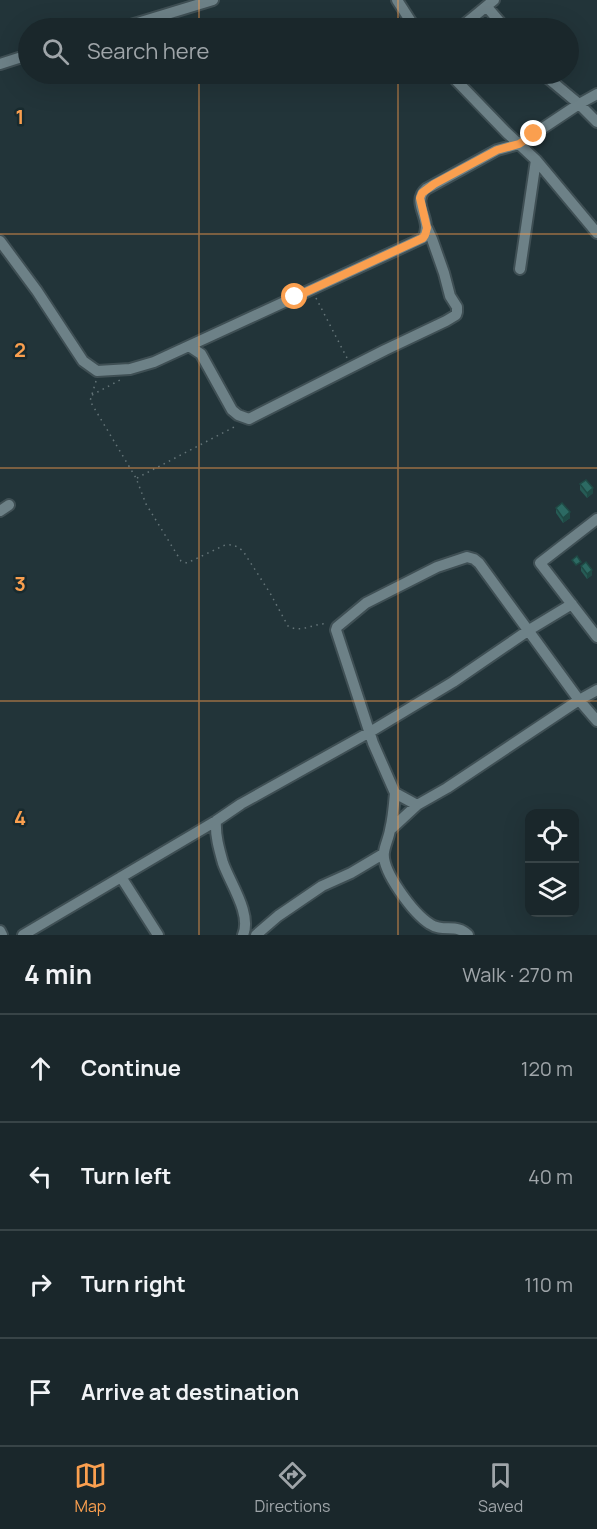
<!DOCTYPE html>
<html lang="en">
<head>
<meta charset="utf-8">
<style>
  :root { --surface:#1a272b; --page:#273337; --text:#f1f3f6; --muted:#9fa5a9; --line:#384447; --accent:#fa9f4f }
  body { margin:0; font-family:Manrope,sans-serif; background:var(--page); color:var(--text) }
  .controls { position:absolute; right:18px; bottom:18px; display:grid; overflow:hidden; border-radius:12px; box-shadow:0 6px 24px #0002 }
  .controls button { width:54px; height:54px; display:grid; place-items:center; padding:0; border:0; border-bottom:2px solid var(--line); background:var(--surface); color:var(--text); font:30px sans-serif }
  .stop { position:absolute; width:18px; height:18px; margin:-14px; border:4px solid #fa9f4f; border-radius:50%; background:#fff }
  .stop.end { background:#fa9f4f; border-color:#fff; box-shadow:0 2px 6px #0008 }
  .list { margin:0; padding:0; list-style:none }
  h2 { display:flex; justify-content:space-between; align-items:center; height:78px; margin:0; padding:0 24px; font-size:26px }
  h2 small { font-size:20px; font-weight:400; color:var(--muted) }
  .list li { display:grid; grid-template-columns:39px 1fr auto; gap:18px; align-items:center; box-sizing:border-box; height:108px; padding:0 24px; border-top:2px solid var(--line) }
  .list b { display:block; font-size:22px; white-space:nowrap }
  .list em { font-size:20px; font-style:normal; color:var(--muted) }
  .icon { flex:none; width:33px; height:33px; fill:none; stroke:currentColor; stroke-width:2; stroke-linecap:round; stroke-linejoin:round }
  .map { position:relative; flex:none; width:597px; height:935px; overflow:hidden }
  .search { position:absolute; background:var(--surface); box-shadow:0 6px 24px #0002; left:18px; right:18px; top:18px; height:66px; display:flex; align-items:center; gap:15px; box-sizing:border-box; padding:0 21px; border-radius:33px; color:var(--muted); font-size:22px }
  .sheet { height:510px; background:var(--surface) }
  nav { display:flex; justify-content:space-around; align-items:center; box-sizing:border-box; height:84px; border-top:2px solid var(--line); background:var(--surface); font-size:16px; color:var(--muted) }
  nav a { display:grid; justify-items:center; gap:3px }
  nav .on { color:var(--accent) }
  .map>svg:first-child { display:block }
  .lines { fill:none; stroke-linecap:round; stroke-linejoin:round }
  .minor-casing { stroke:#3f4f54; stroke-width:14 }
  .path { stroke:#657579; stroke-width:1.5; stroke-dasharray:1.5 4.5; stroke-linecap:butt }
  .minor { stroke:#6d8187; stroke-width:10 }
  .wall { fill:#265b55 }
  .shaded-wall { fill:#1f4a45 }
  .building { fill:#2c6a63; stroke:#1f4a45; stroke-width:1.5 }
  .route { stroke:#fa9f4f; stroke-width:8 }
  .grid { fill:none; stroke:#fa9f4f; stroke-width:1.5; stroke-opacity:0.55 }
  .grid-label { font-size:20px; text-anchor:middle; font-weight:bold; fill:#fa9f4f; stroke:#182a2e; stroke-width:5; stroke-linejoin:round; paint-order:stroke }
</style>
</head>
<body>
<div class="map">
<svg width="597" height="935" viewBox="0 0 597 935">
  <rect width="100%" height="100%" fill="#223439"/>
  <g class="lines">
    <defs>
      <path id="minor" d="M397,0L415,28
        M487,7L505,28
        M121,28L213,0
        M460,28L494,0
        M0,64L28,55
        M450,74L507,133L536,160L597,233
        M543,74L579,104L597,122
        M0,241L37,291L83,361L97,371L130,369L154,362L423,238C434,220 410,203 426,189L497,150L519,144L579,104L597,94
        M520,269L536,160
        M189,346L201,354L232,410L238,415L249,419L385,350L446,321L456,315L457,312V307L450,296L444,273L432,239L427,228
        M0,511L9,505
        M597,519L540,563L597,637
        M597,690L579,700L447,788L417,805L395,793L373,743L336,630L337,627L366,603L437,567L467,557L474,559L479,563L579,700L597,721
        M395,793C394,805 393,818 390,830C389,837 385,845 384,852C381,871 414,914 430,924C443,933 457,923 468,935
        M390,830L417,805
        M121,877L158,935
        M0,931L2,935
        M23,935L216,821
        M243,935C252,914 230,883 223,863C219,849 215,835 216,821L241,804L370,732L453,682L529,630L572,604
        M256,935L278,916L322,886L351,873L383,854"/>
    </defs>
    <use href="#minor" class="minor-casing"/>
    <path class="path" d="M316,298L347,358
      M96,381L90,401L136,478L146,504L181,561L187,563L225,545C232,544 237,546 243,551L270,593L288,626C301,634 315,622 328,624
      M92,395L122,379
      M137,478L236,426"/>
    <use href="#minor" class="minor"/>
  </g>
  <path class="wall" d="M580,484L593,493L587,498L580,490Z
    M556,508L570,518L563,523L556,513Z
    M581,566L592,575L587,579L581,571Z"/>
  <path class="shaded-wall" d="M593,488V493L587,498V493Z
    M570,512V518L563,523V518Z
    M592,570V575L587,579V574Z"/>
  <path class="building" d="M586,480L593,488L587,493L580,484Z
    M562,503L570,512L563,518L556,508Z
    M577,556L581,562L576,565L572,560Z
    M586,562L592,570L587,574L581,566Z"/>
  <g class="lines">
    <path class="route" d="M295,297L423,238L425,235L427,228L420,198L422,193L434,184L497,150L519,144L534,134"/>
  </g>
  <path class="grid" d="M199,0V28M398,0V28M199,74V935M398,74V935M0,234H597M0,468H597M0,701H597"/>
  <g class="grid-label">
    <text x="20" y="124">1</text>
    <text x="20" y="357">2</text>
    <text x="20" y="591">3</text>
    <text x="20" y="825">4</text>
  </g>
</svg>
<div class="controls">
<button><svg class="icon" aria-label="locate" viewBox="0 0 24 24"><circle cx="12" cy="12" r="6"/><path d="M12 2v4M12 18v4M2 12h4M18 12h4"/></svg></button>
<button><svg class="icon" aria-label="layers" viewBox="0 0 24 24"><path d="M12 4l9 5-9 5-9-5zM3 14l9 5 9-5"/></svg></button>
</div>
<div class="stop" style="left:295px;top:297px"></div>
<div class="stop end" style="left:534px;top:134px"></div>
<div class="search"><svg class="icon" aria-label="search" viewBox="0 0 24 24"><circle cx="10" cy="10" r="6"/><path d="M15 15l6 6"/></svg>Search here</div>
</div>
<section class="sheet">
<h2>4 min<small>Walk · 270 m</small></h2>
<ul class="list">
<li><svg class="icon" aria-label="ahead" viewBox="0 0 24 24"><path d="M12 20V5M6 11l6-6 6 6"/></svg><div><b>Continue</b></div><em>120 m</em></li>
<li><svg class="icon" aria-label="left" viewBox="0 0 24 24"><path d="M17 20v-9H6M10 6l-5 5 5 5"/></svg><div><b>Turn left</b></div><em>40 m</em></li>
<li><svg class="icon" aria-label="right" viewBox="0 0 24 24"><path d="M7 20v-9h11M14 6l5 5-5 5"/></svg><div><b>Turn right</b></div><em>110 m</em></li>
<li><svg class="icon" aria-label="arrive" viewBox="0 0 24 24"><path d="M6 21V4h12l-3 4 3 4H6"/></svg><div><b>Arrive at destination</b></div></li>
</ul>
</section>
<nav>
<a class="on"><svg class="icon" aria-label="map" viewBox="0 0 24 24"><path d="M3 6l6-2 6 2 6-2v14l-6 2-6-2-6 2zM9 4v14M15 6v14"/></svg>Map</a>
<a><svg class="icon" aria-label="directions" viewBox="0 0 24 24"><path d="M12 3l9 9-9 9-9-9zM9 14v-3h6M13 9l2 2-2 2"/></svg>Directions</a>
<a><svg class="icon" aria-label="saved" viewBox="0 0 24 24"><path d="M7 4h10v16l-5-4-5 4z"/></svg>Saved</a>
</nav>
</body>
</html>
